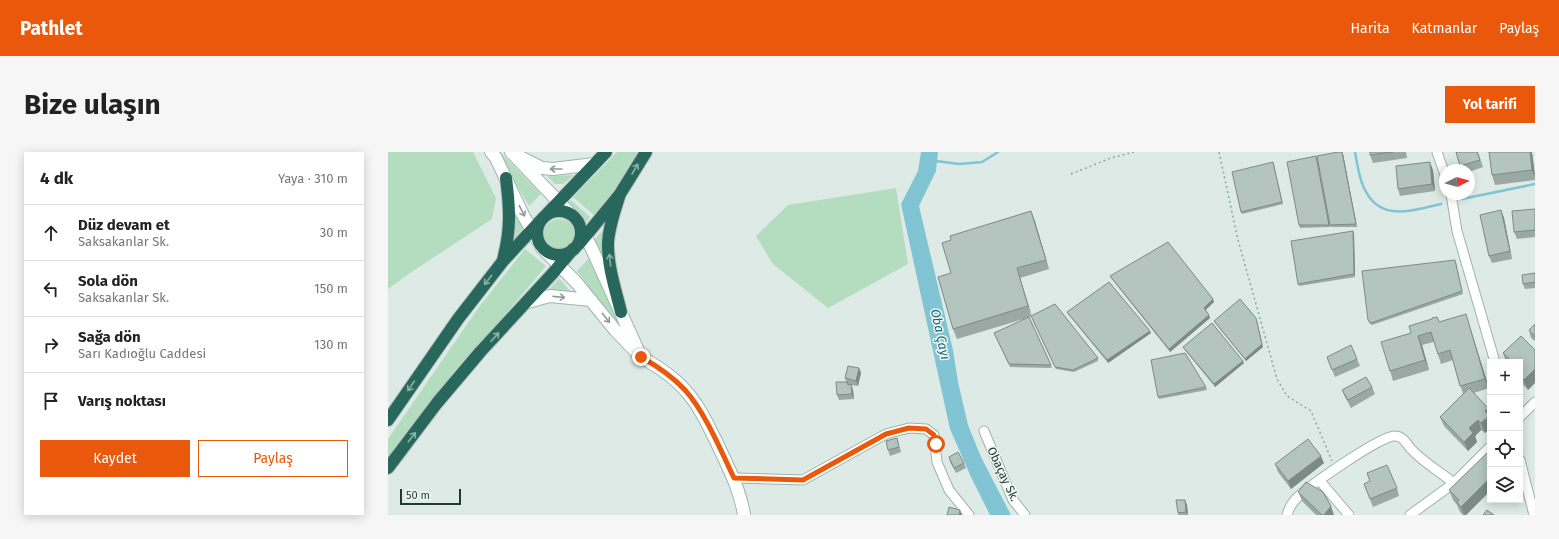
<!DOCTYPE html>
<html lang="tr">
<head>
<meta charset="utf-8">
<style>
  :root { --surface:#fff; --page:#f6f6f6; --text:#222; --muted:#767676; --line:#e0e0e0; --accent:#ea580c }
  body { margin:0; font-family:"Fira Sans",sans-serif; background:var(--page); color:var(--text) }
  .controls { position:absolute; right:12px; bottom:12px; display:grid; overflow:hidden; border-radius:0px; box-shadow:0 2px 10px #0003 }
  .controls button { width:36px; height:36px; display:grid; place-items:center; padding:0; border:0; border-bottom:1px solid var(--line); background:var(--surface); color:var(--text); font:20px sans-serif }
  .compass { position:absolute; left:1051px; top:12px; width:36px; height:36px; border-radius:50%; background:var(--surface); box-shadow:0 2px 10px #0003; rotate:85deg }
  .scale { position:absolute; left:12px; bottom:10px; width:61px; box-sizing:border-box; padding-left:4px; border:2px solid #1e3a33; border-top:0; font-size:11px; line-height:14px; white-space:nowrap; color:#1e3a33; -webkit-text-stroke:3px #eef7f2; paint-order:stroke }
  .stop { position:absolute; width:12px; height:12px; margin:-9px; border:3px solid #ea580c; border-radius:50%; background:#fff }
  .stop.end { background:#ea580c; border-color:#fff; box-shadow:0 1px 4px #0008 }
  .list { margin:0; padding:0; list-style:none }
  h2 { display:flex; justify-content:space-between; align-items:center; height:52px; margin:0; padding:0 16px; font-size:17px }
  h2 small { font-size:13px; font-weight:400; color:var(--muted) }
  .list li { display:grid; grid-template-columns:26px 1fr auto; gap:12px; align-items:center; box-sizing:border-box; height:56px; padding:0 16px; border-top:1px solid var(--line) }
  .list b { display:block; font-size:15px; white-space:nowrap }
  .list p { margin:0; font-size:13px; white-space:nowrap; color:var(--muted) }
  .list em { font-size:13px; font-style:normal; color:var(--muted) }
  .actions { display:flex; gap:8px; padding:12px 16px }
  .actions a { flex:1; padding:9px 0; border:1px solid var(--accent); border-radius:0px; text-align:center; font-size:14px; color:var(--accent) }
  .actions .main { background:var(--accent); color:#fff }
  .icon { flex:none; width:22px; height:22px; fill:none; stroke:currentColor; stroke-width:2; stroke-linecap:round; stroke-linejoin:round }
  .map { position:relative; flex:none; width:1147px; height:363px; overflow:hidden; border-radius:0px }
  header { display:flex; align-items:center; gap:24px; box-sizing:border-box; height:56px; padding:0 20px; background:var(--accent); color:#fff }
  header strong { font-size:19px }
  nav { display:flex; gap:22px; margin-inline-start:auto; font-size:14px }
  .intro { display:flex; align-items:center; justify-content:space-between; box-sizing:border-box; height:96px; padding:0 24px }
  h1 { margin:0; font-size:28px }
  .button { padding:10px 18px; border-radius:0px; background:var(--accent); color:#fff; font-size:14px; font-weight:700 }
  main { display:flex; gap:24px; padding:0 24px }
  aside { flex:1; background:var(--surface); border-radius:0px; box-shadow:0 2px 10px #0003 }
  .map>svg:first-child { display:block }
  .green { fill:#b4ddc0 }
  .water { fill:#81c5d4 }
  .lines { fill:none; stroke-linecap:round; stroke-linejoin:round }
  .stream { stroke:#81c5d4; stroke-width:2.5 }
  .street-casing { stroke:#a0b2ac; stroke-width:11 }
  .secondary-casing { stroke:#9cb7ad; stroke-width:14 }
  .highway-casing { stroke:#bcc4c2; stroke-width:14 }
  .path { stroke:#7cb0a1; stroke-width:1.5; stroke-dasharray:2 3; stroke-linecap:butt }
  .street { stroke:#fff; stroke-width:9 }
  .secondary { stroke:#fff; stroke-width:12 }
  .highway { stroke:#28685c; stroke-width:12 }
  .wall { fill:#9aa9a3 }
  .shaded-wall { fill:#7d8a85 }
  .building { fill:#b3c5be; stroke:#7d8a85 }
  .oneway { stroke:#8e9c99 }
  .oneway2 { stroke:#8bb0a7 }
  .route { stroke:#ea580c; stroke-width:5 }
  .labels { text-anchor:middle; stroke-width:3; stroke-linejoin:round; paint-order:stroke }
  .street-label { font-size:12px; fill:#1e3a33; stroke:#eef7f2 }
  .water-label { font-size:13px; font-style:italic; fill:#166679; stroke:#eef7f2 }
</style>
</head>
<body>
<header>
<strong>Pathlet</strong>
<nav><a>Harita</a><a>Katmanlar</a><a>Paylaş</a></nav>
</header>
<div class="intro"><h1>Bize ulaşın</h1><a class="button">Yol tarifi</a></div>
<main>
<aside>
<h2>4 dk<small>Yaya · 310 m</small></h2>
<ul class="list">
<li><svg class="icon" aria-label="ahead" viewBox="0 0 24 24"><path d="M12 20V5M6 11l6-6 6 6"/></svg><div><b>Düz devam et</b><p>Saksakanlar Sk.</p></div><em>30 m</em></li>
<li><svg class="icon" aria-label="left" viewBox="0 0 24 24"><path d="M17 20v-9H6M10 6l-5 5 5 5"/></svg><div><b>Sola dön</b><p>Saksakanlar Sk.</p></div><em>150 m</em></li>
<li><svg class="icon" aria-label="right" viewBox="0 0 24 24"><path d="M7 20v-9h11M14 6l5 5-5 5"/></svg><div><b>Sağa dön</b><p>Sarı Kadıoğlu Caddesi</p></div><em>130 m</em></li>
<li><svg class="icon" aria-label="arrive" viewBox="0 0 24 24"><path d="M6 21V4h12l-3 4 3 4H6"/></svg><div><b>Varış noktası</b></div></li>
</ul>
<div class="actions"><a class="main">Kaydet</a><a>Paylaş</a></div>
</aside>
<div class="map">
<svg width="1147" height="363" viewBox="0 0 1147 363">
  <rect width="100%" height="100%" fill="#ddeae5"/>
  <path class="green" d="M0,0H85L108,46L104,67L25,119L0,137Z
    M107,0H112L153,42L141,54L118,15Z
    M229,0H252L233,29L206,63L185,45Z
    M186,23L175,32H167L159,24Z
    M508,36L520,112L440,156L385,112L368,84L400,53Z
    M183,48L202,65L199,70L180,50Z
    M127,57L137,74L125,88L123,86Z
    M156 82a15 15 0 1 1 30 0a15 15 0 1 1-30 0Z
    M217,76L216,106L206,88Z
    M137,97L158,114L110,171L0,305V287L91,155Z
    M201,106L238,185L189,119Z
    M171,126L183,140H159Z"/>
  <path class="water" d="M533,0H550L548,19L531,54L565,198L570,230L580,273L593,305L623,363H602L583,325L562,277L513,52L530,19Z"/>
  <g class="lines">
    <path class="stream" d="M967,0C969,11 971,26 976,36C992,71 1024,58 1053,52
      M548,9L571,12L594,10L610,0
      M1074,47L1147,32"/>
    <defs>
      <path id="street" d="M1049,0L1057,23
        M1063,42L1069,79L1107,210
        M1132,265L1147,250
        M596,279L625,348L637,363
        M1132,308L1146,363
        M346,326L415,328L498,282L521,276L538,277L546,283L549,310L561,338L581,363
        M932,329L961,363
        M899,363C901,356 904,350 910,345C921,334 995,282 1007,284C1015,284 1018,291 1023,297C1035,310 1052,320 1066,331
        M1022,363L1066,331L1102,295"/>
      <path id="secondary" d="M103,0L108,6L135,63L150,89
        M123,0L186,66
        M132,5L154,16L165,17L206,12
        M154,96L188,130L227,178L253,205L203,95L190,71
        M140,150L162,144L203,148
        M253,205C269,214 285,224 297,238C311,253 320,273 329,291C340,315 352,337 356,363"/>
      <path id="highway" d="M232,42C227,58 220,77 220,93C220,116 228,139 233,160
        M149 81a22 22 0 1 1 44 0a22 22 0 1 1-44 0Z
        M159,62L218,0
        M191,92L232,42L258,0
        M115,108C123,77 122,57 118,26
        M0,268L70,167L115,109L153,68
        M0,316L49,251L93,199L165,121L185,97"/>
    </defs>
    <use href="#street" class="street-casing"/>
    <use href="#secondary" class="secondary-casing"/>
    <use href="#highway" class="highway-casing"/>
    <path class="path" d="M831,0L850,88L889,227L899,244L923,259L944,309
      M683,22L723,6L746,0"/>
    <use href="#street" class="street"/>
    <use href="#secondary" class="secondary"/>
    <use href="#highway" class="highway"/>
  </g>
  <path class="wall" d="M954,0L955,2L969,75H943L942,73Z
    M982,0H1018L1019,6L985,11L982,3Z
    M1068,0H1090L1095,15L1081,20V18H1074Z
    M1101,0H1144L1147,21V28L1107,33L1104,23Z
    M928,4L942,75L912,76L911,73Z
    M886,13L895,52L854,62L853,60Z
    M1045,18L1047,39L1012,44L1010,37Z
    M1147,57V85L1129,87L1126,80Z
    M1113,58L1116,66L1124,107L1104,111L1101,104Z
    M643,59L661,117L632,126L643,163L710,206V209L686,220L668,217L643,164L641,165L664,216L622,215L607,183L639,166L569,187L565,177L563,121V88Z
    M966,81L967,125L911,134L910,132Z
    M1068,111L1075,142L984,173L981,171L980,168Z
    M1147,121V136L1137,137L1135,132Z
    M722,124L826,150L818,158L822,166L782,200L723,126Z
    M679,160L763,181L720,211L680,162Z
    M826,169L875,195L858,209L827,171Z
    M1051,170L1081,172L1101,236L1086,241L1100,256L1102,261V276L1097,281L1093,278L1087,284L1089,290L1080,299L1056,274L1052,265L1075,242L1065,208L1053,212L1046,190L1034,193L1041,218L1005,229L1002,219L1023,181Z
    M1147,172V189L1143,186L1141,178Z
    M1133,184L1140,238L1132,229V210H1118L1115,201Z
    M795,195L855,209L856,211L827,235L796,197Z
    M939,205L969,207L972,214L947,225Z
    M471,216L473,221L470,234L463,233L465,238L466,247L451,248L449,243L458,230L457,226Z
    M818,235L819,238L771,247L770,245Z
    M984,235L987,242L963,256L957,245L954,238Z
    M509,286L513,300L502,304L500,298Z
    M1102,298V339L1078,363H1075L1072,360L1069,353L1065,348L1061,338Z
    M561,305L576,311L578,316L568,321L562,310Z
    M936,311L903,337L890,320L887,312Z
    M979,321L1009,336L1011,344L985,355L976,332L982,329Z
    M910,340L946,363H928L914,349Z
    M797,348L799,353L800,363H790V361Z"/>
  <path class="shaded-wall" d="M954,0L955,2L969,75L968,72Z
    M1142,0H1144V1L1147,25L1144,18Z
    M928,4L929,7L942,75L941,73Z
    M1042,10L1045,18L1047,39L1044,32Z
    M1113,58L1116,66L1124,107L1122,99Z
    M643,59L647,69L661,117L658,108Z
    M965,79L966,81L967,125L966,122Z
    M629,116L632,126L644,164L640,154Z
    M825,147L826,150L817,158L816,156Z
    M1078,162L1081,172L1101,236L1097,227Z
    M821,163L822,166L782,200L781,197Z
    M869,169L875,195L858,209L857,207Z
    M762,179L763,181L720,211L719,208Z
    M1030,184L1034,193L1041,218L1037,208Z
    M855,209L856,211L827,235L826,232Z
    M471,216L473,221L470,234L468,229Z
    M1147,217V231L1140,238L1136,228Z
    M463,232L465,238L466,247L464,242Z
    M1100,256L1102,261V276L1097,281L1093,271L1097,259Z
    M1090,268L1093,278L1087,284L1089,290L1080,299L1076,290L1081,276Z
    M933,304L936,311L903,337L900,329Z
    M1102,326V339L1078,363H1076L1073,355Z
    M797,348L799,353L800,363L798,360Z
    M943,354L946,363H936Z
    M572,358L574,363H571Z"/>
  <path class="building" d="M950,0H954L968,72L942,73L929,4Z
    M982,0H1005L982,3Z
    M1068,0H1089L1092,8L1072,14Z
    M1101,0H1142L1144,18L1104,23Z
    M928,4L941,73H911L899,10Z
    M885,10L894,50L853,60L844,20Z
    M1042,10L1044,32L1010,37L1008,14Z
    M1147,57V78L1126,80L1124,59Z
    M1113,58L1122,99L1101,104L1092,63Z
    M643,59L658,108L629,116L640,154L565,177L550,125L563,121L554,91L563,88L562,84Z
    M965,79L966,122L910,132L903,89Z
    M780,90L825,147L816,156L821,163L781,197L722,124Z
    M1067,108L1074,139L983,171L980,168L974,119Z
    M1147,121V130L1135,132L1134,123Z
    M721,130L762,179L719,208L679,160Z
    M852,147L868,166L874,192L857,207L826,169Z
    M667,152L710,206L685,218L667,215L643,164Z
    M1078,162L1097,227L1072,234L1062,198L1050,202L1043,180L1030,184L1037,208L1002,219L993,190L1023,181L1021,174L1044,167V166L1049,165L1051,170Z
    M641,165L663,213L621,212L606,181Z
    M824,171L855,209L826,232L795,195Z
    M1147,172V185L1141,178Z
    M1133,184L1147,198V217L1136,228L1132,223V210H1124L1115,201Z
    M963,193L969,207L944,218L939,205Z
    M797,201L818,235L770,245L763,208Z
    M460,214L471,216L468,229L457,226Z
    M978,225L984,235L960,248L954,238Z
    M448,230H459L460,233L463,232L464,242L449,243Z
    M1081,236L1100,256L1097,259L1101,264L1093,271L1090,268L1081,276L1085,281L1076,290L1052,265Z
    M509,286L511,295L500,298L498,289Z
    M920,287L933,304L900,329L887,312Z
    M1102,298V326L1073,355L1069,350L1071,348L1061,338Z
    M570,300L576,311L566,316L561,305Z
    M999,313L1009,336L982,347L976,332L982,329L979,321Z
    M918,330L935,340L943,354L936,363H934L910,340Z
    M788,348H797L798,360L790,361Z
    M561,355L572,358L571,363H559Z
    M1099,358L1106,363H1095Z"/>
  <defs><path id="oneway-shaft" d="M-6 0H5M1.5-3L5.5 0L1.5 3" fill="none" stroke-width="1.6" stroke-linecap="round" stroke-linejoin="round"/></defs>
  <g class="oneway">
    <use href="#oneway-shaft" transform="translate(168 17) rotate(180)"/>
    <use href="#oneway-shaft" transform="translate(134 59) rotate(63)"/>
    <use href="#oneway-shaft" transform="translate(171 145) rotate(6)"/>
    <use href="#oneway-shaft" transform="translate(218 166) rotate(52)"/>
  </g>
  <g class="oneway2">
    <use href="#oneway-shaft" transform="translate(247 17) rotate(-59)"/>
    <use href="#oneway-shaft" transform="translate(222 108) rotate(-96)"/>
    <use href="#oneway-shaft" transform="translate(100 128) rotate(128)"/>
    <use href="#oneway-shaft" transform="translate(107 185) rotate(-47)"/>
    <use href="#oneway-shaft" transform="translate(23 234) rotate(124)"/>
    <use href="#oneway-shaft" transform="translate(24 285) rotate(-52)"/>
  </g>
  <g class="lines">
    <path class="route" d="M253,205C269,214 284,224 297,238C317,260 333,299 346,326L415,328L498,282L521,276L538,277L546,283L548,292"/>
  </g>
  <g class="labels">
    <g class="street-label">
      <text transform="translate(615 322) rotate(65)" y="4">Obaçay Sk.</text>
    </g>
    <g class="water-label">
      <text transform="translate(553 182) rotate(78)" y="5">Oba Çayı</text>
    </g>
  </g>
</svg>
<div class="controls">
<button>+</button>
<button>−</button>
<button><svg class="icon" aria-label="locate" viewBox="0 0 24 24"><circle cx="12" cy="12" r="6"/><path d="M12 2v4M12 18v4M2 12h4M18 12h4"/></svg></button>
<button><svg class="icon" aria-label="layers" viewBox="0 0 24 24"><path d="M12 4l9 5-9 5-9-5zM3 14l9 5 9-5"/></svg></button>
</div>
<svg class="compass" viewBox="-18 -18 36 36"><path d="M0-13l5 13h-10z" fill="#e53935"/><path d="M0 13l5-13h-10z" fill="#767676"/></svg>
<div class="scale">50 m</div>
<div class="stop" style="left:548px;top:292px"></div>
<div class="stop end" style="left:253px;top:205px"></div>
</div>
</main>
</body>
</html>
